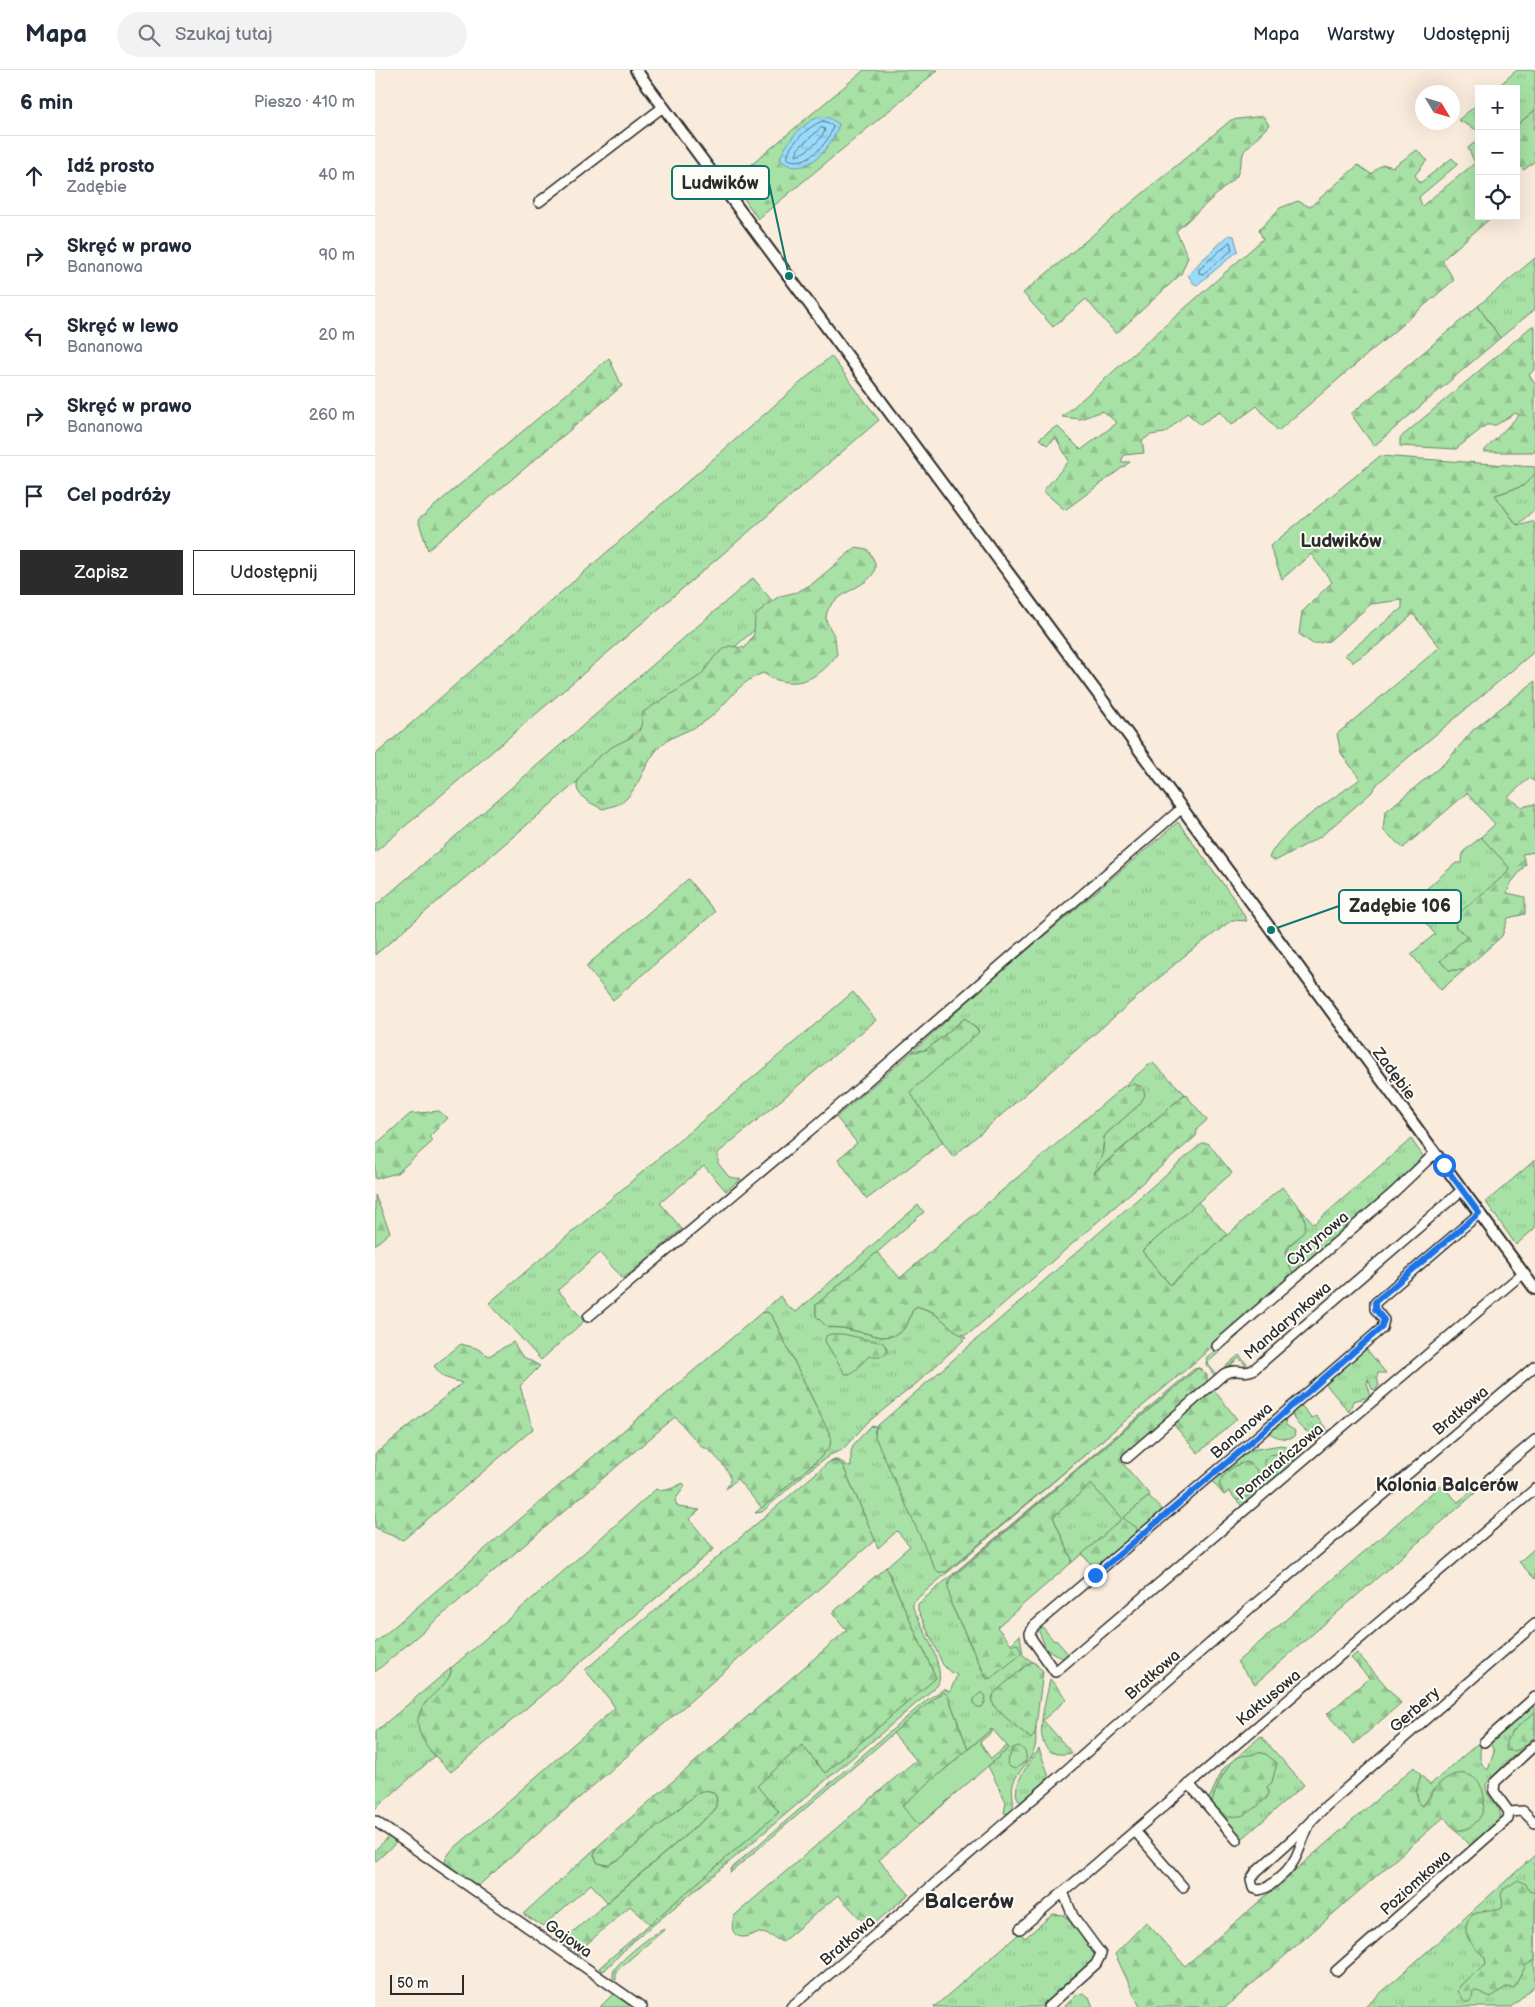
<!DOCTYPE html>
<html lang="pl">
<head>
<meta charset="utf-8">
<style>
  :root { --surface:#fff; --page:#f2f2f3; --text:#1f2937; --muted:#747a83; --line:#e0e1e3; --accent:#2b2b2b }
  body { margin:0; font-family:"Balsamiq Sans",sans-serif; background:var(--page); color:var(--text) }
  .controls { position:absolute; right:15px; top:15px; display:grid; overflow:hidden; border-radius:0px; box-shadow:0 5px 20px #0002 }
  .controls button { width:45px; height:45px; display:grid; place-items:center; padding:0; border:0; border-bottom:1px solid var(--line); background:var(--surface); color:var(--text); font:25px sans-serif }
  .compass { position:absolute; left:1040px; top:15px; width:45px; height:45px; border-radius:50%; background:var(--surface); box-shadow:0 5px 20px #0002; rotate:128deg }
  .scale { position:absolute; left:15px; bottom:12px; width:74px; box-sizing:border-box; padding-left:5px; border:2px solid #2b2b2b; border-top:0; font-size:14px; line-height:18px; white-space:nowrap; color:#2b2b2b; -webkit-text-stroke:4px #fdfcf7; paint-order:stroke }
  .stop { position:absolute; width:15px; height:15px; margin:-11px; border:4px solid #1a73e8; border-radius:50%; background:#fff }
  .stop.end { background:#1a73e8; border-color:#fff; box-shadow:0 1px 5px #0008 }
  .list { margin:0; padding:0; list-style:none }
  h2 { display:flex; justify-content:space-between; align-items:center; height:65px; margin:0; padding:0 20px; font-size:21px }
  h2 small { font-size:16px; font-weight:400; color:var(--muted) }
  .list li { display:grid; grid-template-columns:32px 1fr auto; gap:15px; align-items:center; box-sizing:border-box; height:80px; padding:0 20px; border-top:1px solid var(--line) }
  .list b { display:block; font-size:19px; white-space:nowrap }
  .list p { margin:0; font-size:16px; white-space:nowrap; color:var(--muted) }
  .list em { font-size:16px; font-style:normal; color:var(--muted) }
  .actions { display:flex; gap:10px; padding:15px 20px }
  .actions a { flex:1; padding:11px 0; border:1px solid var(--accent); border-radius:0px; text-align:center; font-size:18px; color:var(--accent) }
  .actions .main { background:var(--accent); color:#fff }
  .icon { flex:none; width:28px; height:28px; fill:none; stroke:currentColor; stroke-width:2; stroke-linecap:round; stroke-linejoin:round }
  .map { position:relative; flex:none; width:1160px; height:1937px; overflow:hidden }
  header { display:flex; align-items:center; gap:30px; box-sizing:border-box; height:70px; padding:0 25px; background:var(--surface); border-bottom:1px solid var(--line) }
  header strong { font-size:24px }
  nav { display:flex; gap:28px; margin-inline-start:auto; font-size:18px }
  .search { width:350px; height:45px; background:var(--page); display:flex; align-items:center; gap:12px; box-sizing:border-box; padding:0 18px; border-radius:28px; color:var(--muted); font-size:19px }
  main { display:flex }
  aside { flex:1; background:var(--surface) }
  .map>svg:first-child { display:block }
  .grass { fill:url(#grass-tufts); stroke:#698668; fill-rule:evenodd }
  .forest { fill:url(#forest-firs); stroke:#698668 }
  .garden { fill:#a7e1a5; stroke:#698668 }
  .water { fill:url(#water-ripples); stroke:#6e95a8 }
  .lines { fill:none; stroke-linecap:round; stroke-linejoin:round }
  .shore { stroke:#57717e; stroke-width:1 }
  .minor-casing { stroke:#2b2b2b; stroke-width:12 }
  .tertiary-casing { stroke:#2b2b2b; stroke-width:14 }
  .minor { stroke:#fdfcf7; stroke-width:9 }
  .tertiary { stroke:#fdfcf7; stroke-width:10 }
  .route { stroke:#1a73e8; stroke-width:6 }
  .labels { text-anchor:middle; stroke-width:4; stroke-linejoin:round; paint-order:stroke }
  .street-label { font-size:16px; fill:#2b2b2b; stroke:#fdfcf7 }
  .neighbourhood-label { font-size:18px; font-weight:bold; fill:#2b2b2b; stroke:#fdfcf7 }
  .quarter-label { font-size:19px; font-weight:bold; fill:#2b2b2b; stroke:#fdfcf7 }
  .district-label { font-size:21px; font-weight:bold; fill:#2b2b2b; stroke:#fdfcf7 }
  .leader { fill:none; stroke:#0f766e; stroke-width:2 }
  .callout-dot { fill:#0f766e; stroke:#fdfcf7; stroke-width:2 }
  .callout { fill:#fdfcf7; stroke:#0f766e; stroke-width:2 }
  .callout-label { font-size:18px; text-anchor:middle; font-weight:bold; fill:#2b2b2b }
</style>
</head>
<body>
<header>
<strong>Mapa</strong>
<div class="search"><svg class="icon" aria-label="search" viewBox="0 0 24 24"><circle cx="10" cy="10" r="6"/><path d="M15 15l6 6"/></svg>Szukaj tutaj</div>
<nav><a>Mapa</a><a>Warstwy</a><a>Udostępnij</a></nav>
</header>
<main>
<aside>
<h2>6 min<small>Pieszo · 410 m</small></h2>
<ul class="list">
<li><svg class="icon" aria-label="ahead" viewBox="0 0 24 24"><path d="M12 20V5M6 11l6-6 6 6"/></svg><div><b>Idź prosto</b><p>Zadębie</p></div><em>40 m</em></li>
<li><svg class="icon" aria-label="right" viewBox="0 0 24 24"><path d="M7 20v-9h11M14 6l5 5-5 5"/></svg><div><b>Skręć w prawo</b><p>Bananowa</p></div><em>90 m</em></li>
<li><svg class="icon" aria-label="left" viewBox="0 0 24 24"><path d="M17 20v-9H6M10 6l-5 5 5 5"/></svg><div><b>Skręć w lewo</b><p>Bananowa</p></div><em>20 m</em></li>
<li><svg class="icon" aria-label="right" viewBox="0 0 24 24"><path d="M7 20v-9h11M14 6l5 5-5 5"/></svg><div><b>Skręć w prawo</b><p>Bananowa</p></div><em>260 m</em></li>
<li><svg class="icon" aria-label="arrive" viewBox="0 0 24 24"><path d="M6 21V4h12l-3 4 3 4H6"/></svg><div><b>Cel podróży</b></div></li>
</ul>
<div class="actions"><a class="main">Zapisz</a><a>Udostępnij</a></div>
</aside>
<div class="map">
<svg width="1160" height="1937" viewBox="0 0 1160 1937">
  <defs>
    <pattern id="grass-tufts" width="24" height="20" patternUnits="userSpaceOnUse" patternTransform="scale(1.25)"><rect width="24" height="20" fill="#a7e1a5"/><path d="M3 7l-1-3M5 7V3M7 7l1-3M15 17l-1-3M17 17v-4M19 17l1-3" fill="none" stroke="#90c18e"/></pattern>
    <pattern id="forest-firs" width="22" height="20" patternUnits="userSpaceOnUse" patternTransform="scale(1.25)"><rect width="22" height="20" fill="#a7e1a5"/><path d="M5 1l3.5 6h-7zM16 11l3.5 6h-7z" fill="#90c18e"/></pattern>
    <pattern id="water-ripples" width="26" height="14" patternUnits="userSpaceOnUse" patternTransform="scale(1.25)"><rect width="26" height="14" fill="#9adbfb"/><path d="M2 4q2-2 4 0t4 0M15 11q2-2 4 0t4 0" fill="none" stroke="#85bcd7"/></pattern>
  </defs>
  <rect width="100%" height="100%" fill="#f9ecdd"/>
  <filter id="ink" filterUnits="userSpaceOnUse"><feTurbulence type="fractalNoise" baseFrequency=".02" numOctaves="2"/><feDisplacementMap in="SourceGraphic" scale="10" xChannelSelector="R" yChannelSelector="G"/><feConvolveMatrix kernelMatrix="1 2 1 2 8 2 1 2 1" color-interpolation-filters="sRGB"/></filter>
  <g filter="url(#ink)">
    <path class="grass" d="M1142,0H1160V40L1141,56V19H1120Z
      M1104,33V61L1083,50Z
      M1160,188V239L1125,268L1103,236Z
      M456,286L504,350L0,782V685Z
      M1160,404V439L1142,455L1120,425L1148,416Z
      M378,508L404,539L0,885V836Z
      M803,752L862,833L872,851L857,850L808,887L578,1087L534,1022L604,961L590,948L551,980L537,982L602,923Z
      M1106,767L1135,797L1074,900H1089L1066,920L1036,884L1060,864L1034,834L1081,793H1087L1088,782Z
      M478,922L501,950L343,1083V1093L354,1107L366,1109L351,1121L329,1096L285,1133L307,1159L248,1209L225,1183L183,1220L209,1251L166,1290L114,1233Z
      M777,992L810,1024L717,1104L728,1079L729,1067L732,1063L765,1034L759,1014L749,1016Z
      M1036,1069L1050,1089L1024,1115L918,1204C909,1182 909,1180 927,1164L928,1144L922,1135L939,1154Z
      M1160,1090V1158L1141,1175L1111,1132Z
      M823,1132L852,1165L795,1215L767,1181Z
      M543,1135L549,1142L441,1235V1246L452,1257L467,1258L507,1267L517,1266L532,1255L538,1239L542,1236L558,1242L591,1268L542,1313L493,1352L467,1380L455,1385L433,1401L387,1442L380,1443L447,1386L456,1367L397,1246L392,1242L386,1243L405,1226L413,1237L421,1242Z
      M858,1265H864L832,1293L841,1304L864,1285L876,1299L873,1298L864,1288L843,1305H839L831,1294L832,1287Z
      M989,1276L1011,1303H1003L1002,1307L1004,1316L1000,1320L997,1319L993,1309L992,1313L995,1323L994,1327L978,1331L974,1342L948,1311Z
      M829,1283L538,1532V1538C545,1553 573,1601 562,1616L359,1788L254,1875L230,1900L228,1901L224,1898L404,1742L381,1716L427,1675L450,1703L561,1608L511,1497L535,1476L522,1461L503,1478L468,1396L462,1391L454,1392C464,1386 468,1395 476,1397V1381L479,1374L496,1356L501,1357L499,1362L571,1502Z
      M823,1298L579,1504L576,1534L610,1606L637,1575L636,1574L645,1565L648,1585L663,1596L658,1592L617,1627L619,1636L660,1664L661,1657C660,1664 662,1671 660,1677C657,1691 642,1701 638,1714C635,1725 643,1736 634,1744L629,1743L631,1732L613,1696L634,1678L617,1659L593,1679L573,1626L569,1622L563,1625L355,1803L356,1799L368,1788L553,1629L569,1619L575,1622L582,1605L575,1602L568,1595L543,1540V1534L819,1299L824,1298L827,1300Z
      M924,1333L937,1348L941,1346L955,1363L949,1367C934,1365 922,1358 917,1344L919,1339Z
      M910,1347L911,1355L920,1361L919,1367C911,1370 903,1368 896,1364L895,1360Z
      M906,1375C917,1378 922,1384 917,1395L869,1439L854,1421L849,1425L835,1409L869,1381Z
      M1112,1408L1114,1411L880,1614L862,1592L1066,1415L1083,1432Z
      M716,1413L747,1448L774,1426L789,1442L721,1499L707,1484L695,1494L697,1490L678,1447Z
      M665,1554L679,1571L681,1570L696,1587L689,1589L671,1579L663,1559Z
      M76,1598C77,1611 59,1624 50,1633L51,1676L60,1686L0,1739V1662Z
      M675,1609L692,1629L668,1650L697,1683C649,1693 671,1634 675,1609Z
      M1160,1631V1668L1155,1672L1153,1677L1136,1688L1111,1714C1110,1730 1127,1733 1126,1750L1097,1779L1080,1759L1087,1760C1100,1752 1107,1746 1110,1730L1058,1720L1048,1736L1044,1734C1040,1723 1042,1715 1046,1705L1055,1715L1109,1668C1104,1678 1102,1694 1113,1700L1119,1682L1115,1672Z
      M886,1666L929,1715L867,1769L833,1731L848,1699ZM873,1686H877L898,1706L897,1712L892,1717V1728L858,1745L838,1725Z
      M664,1679L673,1703V1709L646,1733C631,1719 656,1692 664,1679Z
      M327,1720C341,1720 345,1729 339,1741L232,1832L216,1814L168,1856L148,1844L222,1777L219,1785L223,1793L233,1795L246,1788L322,1723Z
      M14,1767L21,1773L0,1792V1780Z
      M1160,1785V1915L1136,1937H990Z
      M678,1844L689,1845L720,1880L719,1891L665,1937H559L645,1863L650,1868Z
      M290,1859L241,1901V1910L238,1908C238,1906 238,1902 239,1900C244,1891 280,1861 290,1859Z"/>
    <path class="forest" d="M489,0H563L383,149L357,111Z
      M1160,40V91L1149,100L1141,90V56Z
      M888,46L894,55L869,81L862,106L801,161L813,187L806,204L741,264L711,229L678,257L648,223L856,50Z
      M1099,73L1104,76V117L1102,118L1104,121V146H1118L1067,190L1079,210L903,361L882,336L856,355L845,342L825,354L812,343L790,363L775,365L767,371L769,383L749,385L746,392H755L690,440L668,421L694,391L681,368L672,375L664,369L682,356L706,380L742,353L728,341L705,349L687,347L888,169L884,160L905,138L923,131L935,137L983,95L996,104L1007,94L1018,97L1042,80L1052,90L1040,105L1045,113L1077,88L1083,94L1044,127L1047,136L1100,93L1093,78Z
      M1103,236L1125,268L999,376L976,344Z
      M1157,256L1160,257V299L1154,305L1160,314V382H1108L1144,345L1140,343L1121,355H1111L1081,379L1025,376V368Z
      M234,288L247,316L53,480L43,450Z
      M1005,386L1160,397V404L1148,416L1120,425L1142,455L1157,451L1160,454V581L1003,713L996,723L945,767L900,791L894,788C903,761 962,727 985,709L966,683L962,664L1065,577L1038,544L1007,572L978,592L970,585L1027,538V530L996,534L954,571L938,574L924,564L927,542L957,512L936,484L907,509L895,476Z
      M481,477L492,479C495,484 501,491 500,497C500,517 453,522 451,547C451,555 458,561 460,569C461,573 461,579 462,584C449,604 427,618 402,610C397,609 392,605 388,603C359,614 352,637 329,652C316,661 297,665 285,676C270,692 265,716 249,731C244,735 234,737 228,739C219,735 208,730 203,721C196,706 227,684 237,677C245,672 258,668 264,661C267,656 267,648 268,642L326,605L340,586L349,579L354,576L370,578L379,564L380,547L391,535L405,526L422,522L437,514Z
      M1160,611V712L1154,708L1133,727L1147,737L1160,734V782L1147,784L1151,794L1136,813L1132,823L1150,827V844L1133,848L1127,866L1089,900H1074L1065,891L1093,866L1080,857L1083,844L1132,803L1134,797L1106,767L1120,754L1092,723L1028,778L1008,760L1010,742L1071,692L1098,660Z
      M313,809L340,842L238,930L211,896Z
      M590,948L604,962L535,1022L568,1072L492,1129L463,1089L482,1073L461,1047L537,982L551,980Z
      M759,1014L767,1017L770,1025L765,1034L732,1063L729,1067L727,1085L718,1104L810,1024L832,1050L822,1059L821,1066L596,1262L590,1265L584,1264L558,1242L542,1236L538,1239L532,1255L526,1262L517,1266L507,1267L468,1258L452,1257L441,1246V1235L502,1182L525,1208L749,1016Z
      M64,1041L73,1048L54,1067L58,1071L22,1103L0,1109V1075L35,1044Z
      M827,1073H833L857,1103L767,1181L795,1215L907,1117C916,1128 939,1149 927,1164C922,1170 913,1173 911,1182C910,1189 915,1198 918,1204L821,1291L571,1502H564L560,1499L500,1367L501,1357Z
      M0,1125L15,1162L0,1175Z
      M392,1242L397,1246L456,1367L455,1376L447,1386L387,1438L362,1409L351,1419C353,1415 356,1412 355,1407C355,1401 337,1382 331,1378H328L300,1347L0,1602V1573L386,1243Z
      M456,1264H468L508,1273L512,1278V1283L507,1286H494L477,1304H470L450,1271L451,1266Z
      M138,1272L147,1286L165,1296L145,1316L158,1359L28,1470L8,1462L0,1457V1384L87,1313L68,1307L59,1296L86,1274L101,1278L114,1286Z
      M823,1298L832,1305V1312L744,1389L775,1425L748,1448L762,1458L761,1464L727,1493L721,1496L716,1494L707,1484L747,1449L716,1414L678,1447L697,1490L695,1494L622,1557L637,1575L643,1574L646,1582L644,1586L616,1608L612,1609L576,1534L573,1516L575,1509Z
      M838,1319L862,1349L823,1383L798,1354Z
      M905,1383C910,1385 913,1386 913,1393C906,1399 898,1399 890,1395L889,1390L895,1385Z
      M462,1391L468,1396L500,1470L103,1816L70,1793L71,1788L76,1781L240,1638L235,1630L210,1600L454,1392Z
      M872,1392C894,1403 883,1428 861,1430L854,1421L849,1425L844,1415C849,1401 859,1395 872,1392Z
      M308,1413L310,1416L300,1430L301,1433L303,1437L325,1440L314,1449L339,1479L76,1702C62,1688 35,1665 45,1642C50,1631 60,1623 68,1615C72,1610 77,1605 76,1598L166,1521L281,1419C290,1423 300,1417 308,1413Z
      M511,1497L561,1608L450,1703L427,1675L382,1716L404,1742L275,1854L255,1836L205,1880V1885L186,1872L339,1741C347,1725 337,1716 322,1723L246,1788L233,1795L223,1793L219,1785L222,1777L472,1560L457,1543Z
      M982,1583L1026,1633L979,1674L952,1644L994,1608L976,1588Z
      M658,1592L668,1601L660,1664L656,1669L622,1640L617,1632L619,1623L654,1593Z
      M569,1622L573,1626L593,1679L569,1700L584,1721L504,1790L534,1824L494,1858L463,1825L407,1872C400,1868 393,1863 384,1863C378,1863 374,1867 368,1867C355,1867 356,1853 360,1845L541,1690L518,1663L563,1625Z
      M605,1623H608L611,1627L610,1632L607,1637H602L599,1634V1629Z
      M1160,1642V1666C1151,1674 1144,1684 1131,1680V1671L1139,1660Z
      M644,1676C650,1680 652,1683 651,1691L640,1699L635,1697L632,1693L638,1678Z
      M883,1682L891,1684L902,1693L897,1712L892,1717L894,1723C891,1731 874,1744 865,1746C860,1747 858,1745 853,1748L837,1733C839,1721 852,1692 864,1687C871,1684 876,1687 883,1682Z
      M1039,1697L1046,1705L1041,1721L1044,1734L1048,1736C1057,1728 1059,1716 1070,1709C1108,1686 1125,1745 1091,1759C1087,1760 1083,1761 1079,1759C1076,1756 1072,1750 1069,1747L851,1937H765L740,1884L771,1852L810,1896Z
      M1143,1810L1151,1814L1154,1821L1160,1823V1890L1151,1895L1139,1918L1131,1917L1116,1927L1102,1921H1098L1097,1928L1094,1932H1090L1083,1921L1085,1916L1094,1907L1111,1895L1110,1888C1098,1875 1082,1864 1097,1845L1112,1840H1123L1127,1838L1128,1833L1126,1825L1128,1820Z
      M708,1923L714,1927L718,1937H689L702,1925Z"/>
    <path class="garden" d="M1160,1478V1509L1144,1492Z
      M617,1659V1662L605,1672L616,1689L632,1676L634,1678L544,1755L527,1736Z
      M238,1924L255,1935L253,1937H225Z"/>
    <path class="water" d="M448,46L456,49L464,54C458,76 428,113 405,89C411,72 429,50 448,46Z
      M854,165L859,166L863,181L822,215L818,213L813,205L825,192Z"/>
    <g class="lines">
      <path class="shore" d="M448,51L454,53L458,57C454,73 431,98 413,89C409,78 437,53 448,51Z
        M446,58H449L450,61C444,72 435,79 424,85H421L423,79Z
        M855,172L857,180L828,204L824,203V200Z"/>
      <defs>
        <path id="minor" d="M164,132L288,37
          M1105,1143L1000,1233V1239L1009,1250L1007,1258L870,1377L659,1556L655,1563L656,1568L680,1602L1148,1203
          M213,1247L445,1052L807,738
          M842,1276L1017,1124L1060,1083
          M752,1388L849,1304C861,1297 868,1305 878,1300L1087,1120
          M1114,1409L1160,1370
          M1109,1672L1160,1627
          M814,1714L862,1770
          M1134,1742L1148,1741L1160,1753
          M938,1748C924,1770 927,1789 904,1808C897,1814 892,1819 884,1820L878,1818L876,1810L881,1802L923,1764L951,1736L1160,1554
          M0,1751L267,1937
          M760,1761L808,1817
          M645,1859L1160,1419
          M961,1901L1133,1749L1134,1742L1119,1721L1120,1712L1160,1675
          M416,1937L688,1703L874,1539L1160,1296
          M673,1937L721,1894L726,1884L698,1846L688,1822"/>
        <path id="tertiary" d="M261,0L743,651L1160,1219"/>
      </defs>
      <use href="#minor" class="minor-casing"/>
      <use href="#tertiary" class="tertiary-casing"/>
      <use href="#minor" class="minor"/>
      <use href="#tertiary" class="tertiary"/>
    </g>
  </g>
  <g class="lines" filter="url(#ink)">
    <path class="route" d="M720,1505L870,1377L1006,1258L1009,1250L1000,1239V1232L1104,1143L1069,1095"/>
  </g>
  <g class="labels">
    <g class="street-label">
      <text transform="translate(1020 1003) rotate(53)" y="6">Zadębie</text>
      <text transform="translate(942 1168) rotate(-40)" y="6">Cytrynowa</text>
      <text transform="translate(912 1250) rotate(-41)" y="6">Mandarynkowa</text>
      <text transform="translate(1085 1340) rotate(-40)" y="6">Bratkowa</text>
      <text transform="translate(866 1360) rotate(-41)" y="6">Bananowa</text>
      <text transform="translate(904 1391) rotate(-40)" y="6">Pomarańczowa</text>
      <text transform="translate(777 1604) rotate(-41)" y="6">Bratkowa</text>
      <text transform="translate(893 1627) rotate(-40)" y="6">Kaktusowa</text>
      <text transform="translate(1039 1639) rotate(-41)" y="6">Gerbery</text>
      <text transform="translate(1040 1812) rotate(-42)" y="6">Poziomkowa</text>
      <text transform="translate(194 1868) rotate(35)" y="6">Gajowa</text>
      <text transform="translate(472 1870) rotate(-41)" y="6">Bratkowa</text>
    </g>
    <g class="neighbourhood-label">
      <text x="1072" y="1421">Kolonia Balcerów</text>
    </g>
    <g class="quarter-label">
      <text x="966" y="477">Ludwików</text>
    </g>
    <g class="district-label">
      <text x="594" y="1838">Balcerów</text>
    </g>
  </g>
  <path class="leader" d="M414 206L394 113M896 860L964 836"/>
  <g class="callout-dot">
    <circle cx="414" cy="206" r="5"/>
    <circle cx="896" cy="860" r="5"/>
  </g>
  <g class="callout">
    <rect x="297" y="96" width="97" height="33" rx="5"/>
    <rect x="964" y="820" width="122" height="33" rx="5"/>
  </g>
  <g class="callout-label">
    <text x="345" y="119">Ludwików</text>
    <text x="1025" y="842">Zadębie 106</text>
  </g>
</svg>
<div class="controls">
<button>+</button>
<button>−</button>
<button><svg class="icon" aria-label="locate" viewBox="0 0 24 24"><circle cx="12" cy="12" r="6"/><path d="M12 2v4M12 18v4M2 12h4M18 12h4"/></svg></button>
</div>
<svg class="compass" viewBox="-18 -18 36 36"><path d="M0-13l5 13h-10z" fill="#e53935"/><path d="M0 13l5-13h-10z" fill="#747a83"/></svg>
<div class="scale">50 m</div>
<div class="stop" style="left:1069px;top:1095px"></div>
<div class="stop end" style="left:720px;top:1505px"></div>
</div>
</main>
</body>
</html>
